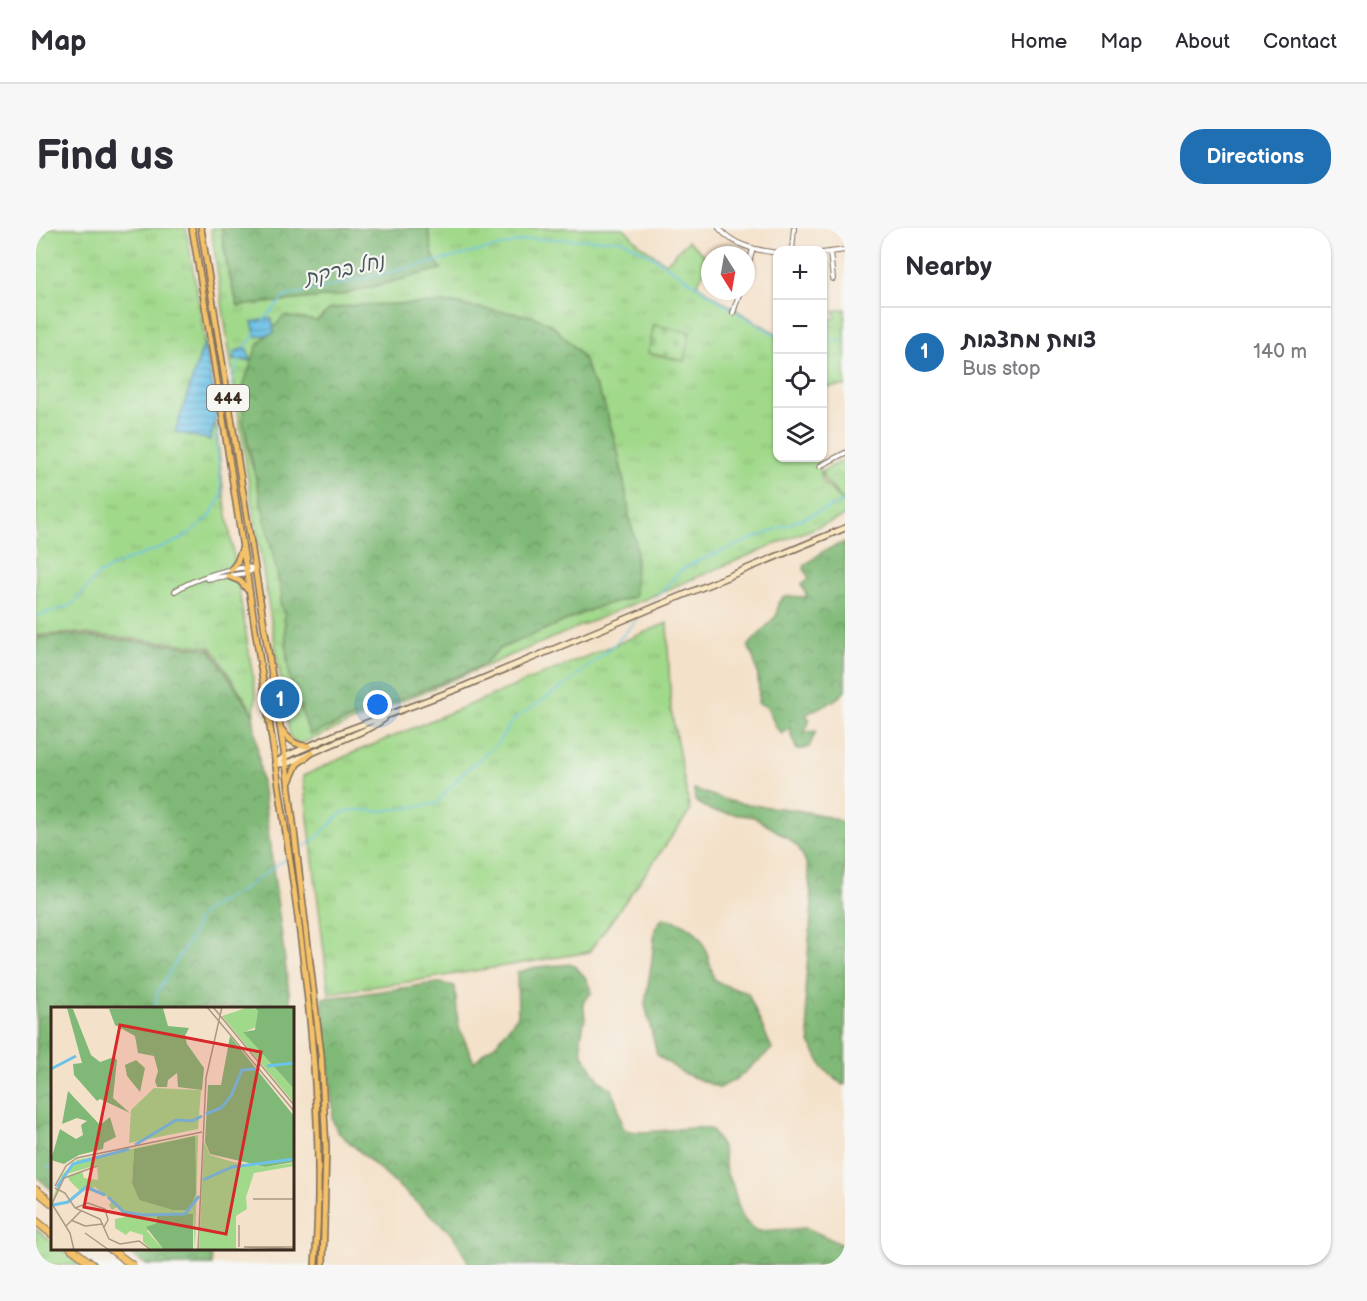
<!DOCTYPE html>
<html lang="en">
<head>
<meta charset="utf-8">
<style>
  :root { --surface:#fff; --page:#f7f7f7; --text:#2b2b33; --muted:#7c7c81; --line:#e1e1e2; --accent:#1f6fb2 }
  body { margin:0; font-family:"Balsamiq Sans","Playpen Sans Hebrew",sans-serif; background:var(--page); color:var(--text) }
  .controls { position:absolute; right:18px; top:18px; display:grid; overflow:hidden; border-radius:12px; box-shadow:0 2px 4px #0004 }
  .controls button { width:54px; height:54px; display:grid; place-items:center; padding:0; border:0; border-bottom:2px solid var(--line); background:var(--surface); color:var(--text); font:30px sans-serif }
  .compass { position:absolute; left:665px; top:18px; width:54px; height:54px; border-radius:50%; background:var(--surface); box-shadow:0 2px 4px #0004; rotate:169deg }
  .you { position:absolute; left:342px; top:477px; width:21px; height:21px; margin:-15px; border:4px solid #fff; border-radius:50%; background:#1a73e8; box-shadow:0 0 0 9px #1a73e833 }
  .badge { display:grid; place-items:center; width:39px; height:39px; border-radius:50%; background:var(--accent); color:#fff; font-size:20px; font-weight:700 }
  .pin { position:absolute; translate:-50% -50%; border:3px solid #fff; box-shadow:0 2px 6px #0006 }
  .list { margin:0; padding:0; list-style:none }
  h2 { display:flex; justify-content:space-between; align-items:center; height:78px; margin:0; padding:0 24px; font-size:26px }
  h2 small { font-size:20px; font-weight:400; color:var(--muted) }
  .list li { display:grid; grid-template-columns:39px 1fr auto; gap:18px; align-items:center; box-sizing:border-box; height:90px; padding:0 24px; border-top:2px solid var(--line) }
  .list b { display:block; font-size:22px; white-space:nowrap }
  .list p { margin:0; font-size:20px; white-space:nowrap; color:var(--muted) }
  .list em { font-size:20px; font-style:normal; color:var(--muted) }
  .icon { flex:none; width:33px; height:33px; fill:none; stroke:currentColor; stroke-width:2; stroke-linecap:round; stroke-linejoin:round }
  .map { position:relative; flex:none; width:809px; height:1037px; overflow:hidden; border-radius:24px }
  header { display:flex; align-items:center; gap:36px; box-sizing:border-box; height:84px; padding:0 30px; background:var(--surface); border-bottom:2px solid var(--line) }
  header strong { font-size:28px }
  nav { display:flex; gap:33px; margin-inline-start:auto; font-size:21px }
  .intro { display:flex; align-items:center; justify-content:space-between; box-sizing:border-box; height:144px; padding:0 36px }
  h1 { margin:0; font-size:42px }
  .button { padding:15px 27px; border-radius:24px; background:var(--accent); color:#fff; font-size:21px; font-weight:700 }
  main { display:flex; gap:36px; padding:0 36px }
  aside { flex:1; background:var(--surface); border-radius:24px; box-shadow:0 2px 4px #0004 }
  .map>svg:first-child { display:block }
  .grass { fill:url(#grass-tufts); stroke:#6e8254; stroke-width:1.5; fill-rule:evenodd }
  .forest { fill:url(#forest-crowns); stroke:#5e724a; stroke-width:1.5 }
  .cemetery { fill:url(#cemetery-stones); stroke:#6e8254; stroke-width:1.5 }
  .water { fill:url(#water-rules); stroke:#547684; stroke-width:1.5 }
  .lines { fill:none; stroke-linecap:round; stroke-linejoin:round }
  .stream { stroke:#6cc2e9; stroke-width:1.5 }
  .street-casing { stroke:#7c6a5a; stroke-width:6 }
  .secondary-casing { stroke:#7c6a5a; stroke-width:8 }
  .primary-casing { stroke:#7c6a5a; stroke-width:8 }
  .highway-casing { stroke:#7c6a5a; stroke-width:9 }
  .street { stroke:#fff; stroke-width:4 }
  .secondary { stroke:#fae7c3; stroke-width:5 }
  .primary { stroke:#f3c26a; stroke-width:5 }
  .highway { stroke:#f3c26a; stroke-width:7 }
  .labels { text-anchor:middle; stroke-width:4.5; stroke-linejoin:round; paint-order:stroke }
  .shield { fill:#f6f6f2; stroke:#73675e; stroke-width:1.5 }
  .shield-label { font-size:16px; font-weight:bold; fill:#3b2a1e }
  .water-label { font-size:20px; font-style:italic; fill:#4a585b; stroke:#f6f6f2 }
  .inset-river { fill:none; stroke:#6cc2e9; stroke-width:3 }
  .inset-road { fill:none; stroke:#aa9885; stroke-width:1.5 }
  .view { fill:#d62828; fill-opacity:0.15; stroke:#d62828; stroke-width:3 }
  .inset-edge { fill:none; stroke:#3b2a1e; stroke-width:3 }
</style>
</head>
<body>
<header>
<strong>Map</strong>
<nav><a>Home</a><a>Map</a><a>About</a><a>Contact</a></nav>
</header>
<div class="intro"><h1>Find us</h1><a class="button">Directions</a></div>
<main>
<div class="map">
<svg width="809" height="1037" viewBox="0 0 809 1037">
  <defs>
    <pattern id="grass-tufts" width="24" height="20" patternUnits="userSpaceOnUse" patternTransform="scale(1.5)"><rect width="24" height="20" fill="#a1d98b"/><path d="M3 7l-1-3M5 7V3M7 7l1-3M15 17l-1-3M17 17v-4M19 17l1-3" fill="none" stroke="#8cba78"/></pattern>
    <pattern id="forest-crowns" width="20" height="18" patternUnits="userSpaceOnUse" patternTransform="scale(1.5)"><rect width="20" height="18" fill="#80b977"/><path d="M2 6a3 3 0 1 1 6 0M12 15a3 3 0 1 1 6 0" fill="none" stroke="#6a9761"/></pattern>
    <pattern id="cemetery-stones" width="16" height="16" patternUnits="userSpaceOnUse" patternTransform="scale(1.5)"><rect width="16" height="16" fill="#a1d98b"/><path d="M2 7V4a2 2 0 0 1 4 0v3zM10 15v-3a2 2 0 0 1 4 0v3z" fill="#8cba78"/></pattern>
    <pattern id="water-rules" width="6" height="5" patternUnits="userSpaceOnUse" patternTransform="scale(1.5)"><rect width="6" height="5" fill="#6cc2e9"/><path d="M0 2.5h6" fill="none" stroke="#5a9ebc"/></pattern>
  </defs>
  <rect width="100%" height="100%" fill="#f6f6f2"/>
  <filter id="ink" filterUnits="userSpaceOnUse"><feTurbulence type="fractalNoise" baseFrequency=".0167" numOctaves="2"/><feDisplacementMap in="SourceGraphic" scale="12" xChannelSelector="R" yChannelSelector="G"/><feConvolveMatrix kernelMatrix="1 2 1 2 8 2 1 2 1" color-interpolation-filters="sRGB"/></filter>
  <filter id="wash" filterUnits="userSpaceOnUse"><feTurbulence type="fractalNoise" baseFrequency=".008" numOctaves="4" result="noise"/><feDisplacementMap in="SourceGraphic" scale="24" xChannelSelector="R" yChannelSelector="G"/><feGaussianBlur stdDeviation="1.35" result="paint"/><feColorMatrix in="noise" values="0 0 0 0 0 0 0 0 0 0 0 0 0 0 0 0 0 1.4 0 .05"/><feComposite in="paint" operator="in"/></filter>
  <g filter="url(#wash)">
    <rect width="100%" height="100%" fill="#f4e1c9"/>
    <path class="grass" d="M0,0H150L172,128L188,268L220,468L218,485L175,419L41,405L0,407Z
      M175,0H186C188,27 193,53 202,78L305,67L404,41L397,28L392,0H588L603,16L630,35L652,13L674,32L661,57L708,87L741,106L742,230H781L787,254L809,276V288L766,305L264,516L254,509L212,250ZM418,75L434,79L497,88L516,97L542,123L549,134L555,151L562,162L570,181L582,225L592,275V290L600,314L599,369L564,378L463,421L449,435L293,500L251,433L248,386L244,374L246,367L221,250C207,224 208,185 208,156L294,81L320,77Z
      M809,81V158L787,159V93L800,90L798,83Z
      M809,231V275L789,252L786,243Z
      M631,395L635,482L654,583L553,724L371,754L293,765L267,548L319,524Z
      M0,1001L16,1014V1020L24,1021L45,1037H3L0,1035Z"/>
    <path class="forest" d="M186,0H392L397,28L405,41L305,67L202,78C194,52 188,27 186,0Z
      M418,75L434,79L497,88L516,97L542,123L549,134L555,151L562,162L570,181L582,225L592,275L593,290L600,314L599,369L564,378L463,421L449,435L441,440L274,507L253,449L248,386L244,374L246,367L207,193L208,156L221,118L248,88L281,93L294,81L320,77Z
      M809,314V463C800,475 782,478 770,487L774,492L768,504L780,503L773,519L761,522L756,510L754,500L746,506L740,499L731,479L722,475C724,454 722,437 712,418L741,387L742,375L748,368L771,369L766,356L773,350L768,341L769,337L788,323Z
      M40,407L174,421L217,486L254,772L261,801H257L256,780H16V962L0,948V409Z
      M658,561C673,566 687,572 703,575C739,581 775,580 809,595V856L807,857L787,840L774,814L769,765L776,675L771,637L768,630L762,619L752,610L718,589L676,583L659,573Z
      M626,690C665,695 670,717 678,752L691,758L712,765L736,821L702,850L684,860L647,845L621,827L609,776L616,732L619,701Z
      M537,736L549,749L556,764L547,774L549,790L545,809L546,825L563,852L576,861L582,879L587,900C604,912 652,894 676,902L687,921L690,945L696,955L705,987L711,995L721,1003L771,1000L809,1018V1037H434L417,1007L301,903L296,890L297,884L286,770L319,767L393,756L404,755L419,758L422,797L438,834L450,823L461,815L482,787L481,744L501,739Z
      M87,1021H175L176,1037H111Z"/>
    <path class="cemetery" d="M618,97L654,104L648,133L612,125Z"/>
    <path class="water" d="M236,90L238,105L220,109L216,94Z
      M168,115L182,182L174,212L139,204Z
      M210,119L215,133L197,132L198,124Z"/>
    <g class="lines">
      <path class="stream" d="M701,84L742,108
        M226,94L248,69L495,11L586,12L619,30L695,80
        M786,114L809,112
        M210,119L219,105
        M193,164L203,131
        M612,379L644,343L660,334L809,273
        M0,388L36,377L63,346L84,335L144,312L172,291L186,268L180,209L185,191
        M263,622L282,609L305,585L319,582L345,583L400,576L425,547L462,515L477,492L534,454L580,415L605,387
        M119,780L121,765L157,706L162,690L178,677L203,664L251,630
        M12,939H16"/>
    </g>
  </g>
  <g filter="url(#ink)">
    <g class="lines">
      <defs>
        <path id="street" d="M683,0C697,18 720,22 742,25
          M756,22L758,0
          M786,25L809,22
          M794,25L797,51
          M710,44L717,21
          M697,85L704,63
          M784,238L809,225
          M171,351L211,345L219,341
          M139,363C157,351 198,337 219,340"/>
        <path id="secondary" d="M239,536L248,529L301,506L424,460L809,300
          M239,536H250L336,499L348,491"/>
        <path id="primary" d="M156,0C186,174 211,350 238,525C263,694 292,865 279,1037
          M165,0L250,536L285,826L290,920L287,1037
          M195,342L201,334L206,321
          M192,348L204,353L212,362
          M246,502C253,512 260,518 273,518
          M253,554L261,536L276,525"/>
        <path id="highway" d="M0,962L16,975
          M0,993L16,1006
          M35,1020L57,1037
          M73,1020L96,1037"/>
      </defs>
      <use href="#street" class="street-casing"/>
      <use href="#secondary" class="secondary-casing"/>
      <use href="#primary" class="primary-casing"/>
      <use href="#highway" class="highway-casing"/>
      <use href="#street" class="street"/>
      <use href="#secondary" class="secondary"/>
      <use href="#primary" class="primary"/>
      <use href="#highway" class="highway"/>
    </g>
  </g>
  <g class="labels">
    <rect class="shield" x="171" y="157" width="42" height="26" rx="4.5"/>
    <g class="shield-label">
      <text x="192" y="176">444</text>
    </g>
    <g class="water-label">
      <text transform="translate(308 41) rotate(-13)" y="7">נחל ברקת</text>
    </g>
  </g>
  <g transform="translate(15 779)">
    <rect width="243" height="243" fill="#f4e1c9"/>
    <path d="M198,0L207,4L205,20L193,25L243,82V96L171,9ZM103,81L150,83L147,122L78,136L80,103ZM147,128L144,243L142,207H106V216L96,224L113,243L100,242L92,235V228L79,224L75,228L64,221V212L74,210L66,200L61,203L58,198L61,194L44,180L30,185L18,173L17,169L31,164L33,171L47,173L46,158L16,167L0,196L11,168L26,153ZM141,130L145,186L126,203L88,193L81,176L83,142ZM153,135L159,148L182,155L214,160L243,156V159L203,166L195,190L196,202L185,209V241L190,243H148Z" fill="#a1d98b" fill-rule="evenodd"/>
    <path d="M202,0H243V82L192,25L204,23L207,4ZM16,1L22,2L40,48L49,55L63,50L66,53L62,91L79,106L49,92L46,94L23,68L22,57L31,56ZM112,1L117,19L138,21L134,29L136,37L153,61L151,83L127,80L126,66L117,73L116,80H106L104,74L107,64L103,49L87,46L84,29L64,18L58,2ZM179,29L243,109V155L214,160L159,147L154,135L157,78H170ZM85,53L94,61L89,85L76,69L74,58ZM17,84L49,118L59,110L65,130L53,136L52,142L28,148L13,157L0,153L9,122L25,132L32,128L30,118L36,114L26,111L11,117ZM144,129L145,186L140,199L135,203H122L88,193L81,176L83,142ZM106,206L142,207V243H113L95,220L106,216Z" fill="#80b977"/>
    <path class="inset-river" d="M216,59L243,56M0,62L25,49M155,107L170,101L180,89L191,63L205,62M84,138L125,113L141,114L151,109M152,173L181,160L243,152M6,180L22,157L78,142M57,190L73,205L92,208L134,207L148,189M2,198L17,195L35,180L54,188"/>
    <path class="inset-road" d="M156,0L243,104M162,0L243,98M4,179L15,159L26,151L151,125M4,181L14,186L24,201L49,212L58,232L69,237L88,234L100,243M202,192H243M24,201L37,196L54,202L57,213L53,220M20,213L34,219L52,217M188,218V240M15,219L30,204M34,226L58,243M243,240H193L243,242M23,243L19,226L1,197L13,171L46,159M147,243L155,71L171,0"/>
    <path class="view" d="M69,18L210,45L175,227L33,200Z"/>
    <rect width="243" height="243" class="inset-edge"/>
  </g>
</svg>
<div class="controls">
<button>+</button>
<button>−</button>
<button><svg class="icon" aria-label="locate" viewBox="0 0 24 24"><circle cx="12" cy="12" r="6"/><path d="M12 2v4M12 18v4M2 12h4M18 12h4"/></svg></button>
<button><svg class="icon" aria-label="layers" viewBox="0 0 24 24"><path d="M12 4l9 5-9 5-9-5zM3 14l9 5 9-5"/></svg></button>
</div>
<svg class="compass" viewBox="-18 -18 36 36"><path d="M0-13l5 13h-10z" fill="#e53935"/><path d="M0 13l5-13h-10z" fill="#7c7c81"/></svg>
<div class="you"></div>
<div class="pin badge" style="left:244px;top:471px">1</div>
</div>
<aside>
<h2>Nearby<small></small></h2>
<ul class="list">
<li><span class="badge">1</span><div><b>צומת מחצבות</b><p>Bus stop</p></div><em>140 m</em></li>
</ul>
</aside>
</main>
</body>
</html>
